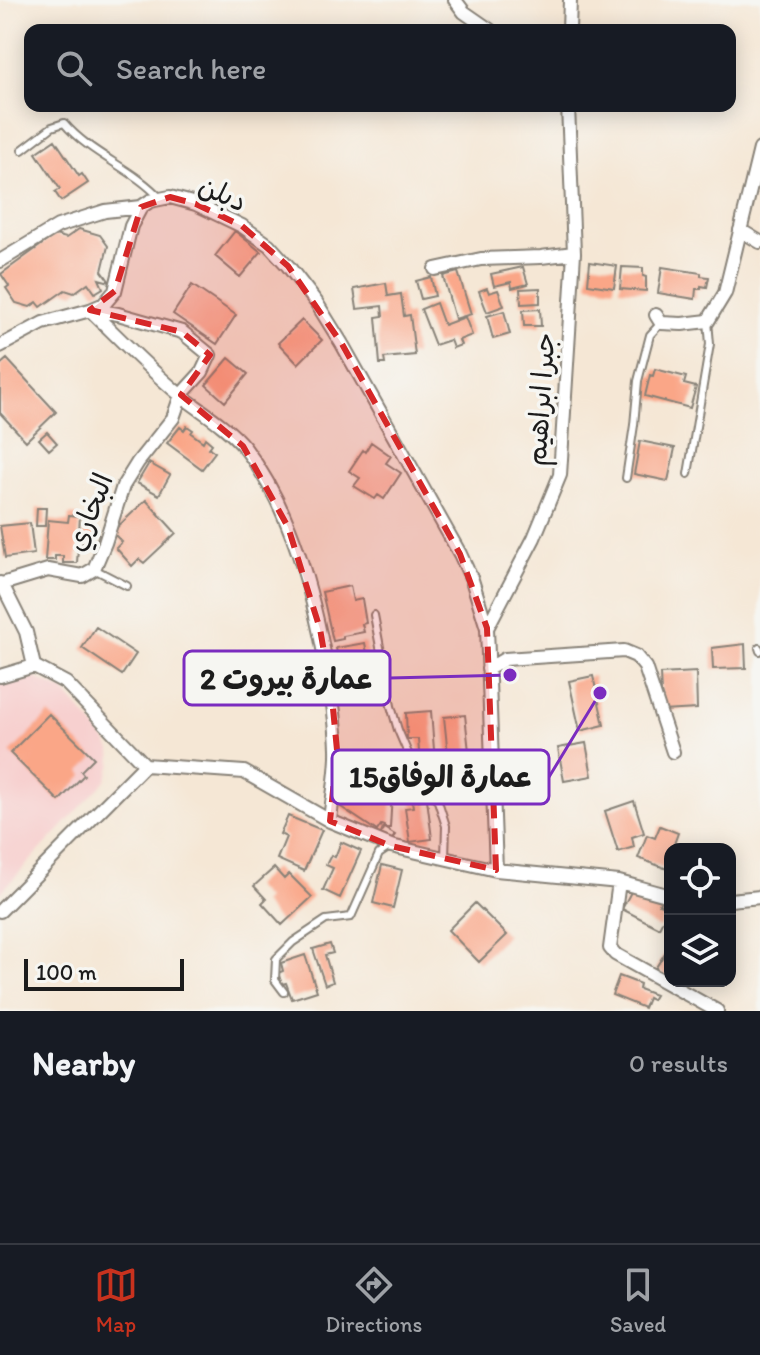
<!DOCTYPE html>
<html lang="en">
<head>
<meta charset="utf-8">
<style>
  :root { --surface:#171b24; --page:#242831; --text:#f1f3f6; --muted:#9ea1a6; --line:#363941; --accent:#c8321e }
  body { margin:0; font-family:Itim,"Playpen Sans Arabic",sans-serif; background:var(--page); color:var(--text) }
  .controls { position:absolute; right:24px; bottom:24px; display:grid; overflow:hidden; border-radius:16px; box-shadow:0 4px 20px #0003 }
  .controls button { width:72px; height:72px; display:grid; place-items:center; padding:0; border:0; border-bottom:2px solid var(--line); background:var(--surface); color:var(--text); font:40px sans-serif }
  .scale { position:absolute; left:24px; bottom:20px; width:160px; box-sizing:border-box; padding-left:8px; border:4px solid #1c1c1c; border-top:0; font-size:22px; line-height:28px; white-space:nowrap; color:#1c1c1c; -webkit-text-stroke:6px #f6f6f2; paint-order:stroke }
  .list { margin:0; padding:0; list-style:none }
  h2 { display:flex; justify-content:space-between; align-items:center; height:104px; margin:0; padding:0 32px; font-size:34px }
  h2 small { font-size:26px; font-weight:400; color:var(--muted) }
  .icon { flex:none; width:44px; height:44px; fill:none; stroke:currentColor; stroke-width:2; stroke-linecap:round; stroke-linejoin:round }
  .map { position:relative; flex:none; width:760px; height:1011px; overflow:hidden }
  .search { position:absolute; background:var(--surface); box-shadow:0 4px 20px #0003; left:24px; right:24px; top:24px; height:88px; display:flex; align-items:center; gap:20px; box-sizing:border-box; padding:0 28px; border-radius:16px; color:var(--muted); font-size:30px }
  .sheet { height:232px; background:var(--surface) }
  nav { display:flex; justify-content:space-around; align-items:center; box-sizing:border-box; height:112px; border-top:2px solid var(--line); background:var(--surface); font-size:22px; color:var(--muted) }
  nav a { display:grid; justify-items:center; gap:4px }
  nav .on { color:var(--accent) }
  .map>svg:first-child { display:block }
  .built { fill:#f7d0cf }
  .building { fill:#faa687 }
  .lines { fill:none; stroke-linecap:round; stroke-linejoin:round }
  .lane-casing { stroke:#888278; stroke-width:10 }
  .street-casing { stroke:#888278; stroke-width:16 }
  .lane { stroke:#fff; stroke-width:6 }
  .street { stroke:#fff; stroke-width:12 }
  .marked { fill:#d62828; fill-opacity:0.2; stroke:#d62828; stroke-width:6; stroke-dasharray:16 10; stroke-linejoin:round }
  .labels { text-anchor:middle; stroke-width:7; stroke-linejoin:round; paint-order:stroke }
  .street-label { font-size:28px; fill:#1c1c1c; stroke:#f6f6f2 }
  .leader { fill:none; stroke:#7b2cbf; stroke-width:3 }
  .callout-dot { fill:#7b2cbf; stroke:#f6f6f2; stroke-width:3 }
  .callout { fill:#f6f6f2; stroke:#7b2cbf; stroke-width:3 }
  .callout-label { font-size:30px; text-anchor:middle; font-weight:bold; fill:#1c1c1c }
</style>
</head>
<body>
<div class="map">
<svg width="760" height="1011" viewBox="0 0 760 1011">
  <rect width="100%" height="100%" fill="#f6f6f2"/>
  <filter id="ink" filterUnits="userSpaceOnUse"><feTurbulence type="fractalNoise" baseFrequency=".0125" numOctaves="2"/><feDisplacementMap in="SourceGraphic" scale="16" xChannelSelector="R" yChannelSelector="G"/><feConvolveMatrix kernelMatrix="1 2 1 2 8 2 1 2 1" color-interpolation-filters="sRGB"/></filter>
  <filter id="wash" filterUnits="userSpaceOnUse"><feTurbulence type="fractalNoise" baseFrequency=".006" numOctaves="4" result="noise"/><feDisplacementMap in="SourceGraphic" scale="32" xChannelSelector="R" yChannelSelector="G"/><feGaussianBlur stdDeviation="1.8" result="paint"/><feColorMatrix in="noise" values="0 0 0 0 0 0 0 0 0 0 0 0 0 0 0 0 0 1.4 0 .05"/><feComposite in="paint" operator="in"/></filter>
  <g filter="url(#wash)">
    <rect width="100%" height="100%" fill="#f5e7d5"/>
    <path class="built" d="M22,678H36L64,691L104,738L111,750L112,764L106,780L0,893V684Z"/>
    <g id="blocks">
      <path class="building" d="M55,140L79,176L82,174L88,183L61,201L55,192L60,189L36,153Z
        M79,229L100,235L108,246L102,271L110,282L99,279L103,288L95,293L88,283L74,293L65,290L41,307L37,302L30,307L16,303L6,288L9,286L1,274L55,235L66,238Z
        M235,231L261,252L240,277L215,256Z
        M590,262L617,266L614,288L588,284Z
        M523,267L528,284L512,288L511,282L494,286L491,274Z
        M622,267L643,268V276L646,277V291L620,289Z
        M662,267L701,273V276L709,277L707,287L701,286V289H696L695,299L658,293Z
        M458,272L471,314L455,319L443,276Z
        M431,277L435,296L421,299L416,281Z
        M386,283L388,296L401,294L404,316L410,315L415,355L384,358L385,364H380L376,317L383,316L382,306L357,309L354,289Z
        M192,285L236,315L217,344L173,314Z
        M487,288L489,293L498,290L504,306L487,312L479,291Z
        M540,288V303L521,304L520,289Z
        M436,303L444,325L465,317L472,335L459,340L461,345L453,348L450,340L435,345L421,309Z
        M540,309L541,326H524L523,310Z
        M504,311L510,334L493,339L487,316Z
        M302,320L322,340L298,364L278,343Z
        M229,358L248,374L225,402L206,385Z
        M7,359L56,412L26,441L0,413V365Z
        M655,369L686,377L684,384L696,387L690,408L645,396L650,375L653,376Z
        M187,426L193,430L191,433L203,442L205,438L212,444L209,448L215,452L202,469L167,443L180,427L184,430Z
        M47,432L57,443L49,450L39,439Z
        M640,441L675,448L668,481L634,474Z
        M371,442L391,456L386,463L401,473L384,499L378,495L375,499L354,486L360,478L349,471L363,450L365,452Z
        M149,463L170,475L159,495L137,483Z
        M146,500L176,533L144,563L139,559L132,566L116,548L122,542L112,532Z
        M37,508H46L45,526H36Z
        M69,515L80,516L77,563H63V556H55V560H45L48,520L68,522Z
        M30,523L34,554L5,558L0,526Z
        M86,530L99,534L93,549L81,544Z
        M350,586L353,601L362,599L366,623L362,624L364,632L343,636V639L333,641L322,592Z
        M96,627L136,654L122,675L82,648Z
        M365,643L373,683L344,688L336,648Z
        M745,644L746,668L713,669L712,648Z
        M696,672L697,709L662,711L660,674Z
        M593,676L604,725L580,731L569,681Z
        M431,711L435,763L420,764L418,739H407L406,713Z
        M49,714L94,758L81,771L84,775L59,801L10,753Z
        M465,715L473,788L439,792L438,776L429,777L427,767L449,765L444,717Z
        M586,743L592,776L564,781L558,748Z
        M349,791L392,794L390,828H384L395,835L390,842L380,836L384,826L381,825L377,831L341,807L342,796H346Z
        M427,799L432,839L410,842L405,808L413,807L412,801Z
        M634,801L644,833L632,837L634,847L618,852L605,811Z
        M288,816L322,830L304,871L277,859L286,837L280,834Z
        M660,826L678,833L674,844L685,849H670V870L638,858L647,835L655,838Z
        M341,842L361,851L340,898L323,890L333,868L326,865L331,855L335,857Z
        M382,865L402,870L393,908L373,903Z
        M274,868L284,879L289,874L312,897L282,925L262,903L266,899L254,886Z
        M634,886L661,901L659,904L669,908L659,928L622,909Z
        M475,903L507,935L479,962L448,930Z
        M330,944L333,953L325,955L333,982L325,985L313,949Z
        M670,945V979L655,969Z
        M305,955L317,991L292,999L286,983L282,984L278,973L283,971L281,963Z
        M619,976L640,984L639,989L655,995L652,1000L648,998L644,1008L612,995Z"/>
    </g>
  </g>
  <g filter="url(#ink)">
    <use href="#blocks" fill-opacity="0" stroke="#888278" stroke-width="2"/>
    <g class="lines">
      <defs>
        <path id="lane" d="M22,150L52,127L64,123C91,155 133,168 161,199
          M688,474L710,344L708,321
          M626,478L634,425L638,381L650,335L661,323
          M94,569L127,586
          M374,615L391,706L398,730L410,758L416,780L438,801L446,826L445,858
          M759,648L760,651
          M284,992L275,980L276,959L293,942L326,920L351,917L379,854L391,846"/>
        <path id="street" d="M455,0L464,12L490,30
          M569,30L570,0
          M740,230L760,242
          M0,261L58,226L105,211L141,207
          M435,269L481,259L541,257L574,253
          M90,310C119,338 148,368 179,394C201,411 227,426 245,448C292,510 313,593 327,669C332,695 336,721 337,748C338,772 332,797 330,821
          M656,315L661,323L682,324L708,321L725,293L760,149
          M0,346L43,323L90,310L104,304L115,291L131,226L141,207L150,201L170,197L196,204L242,226L269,245L288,266L316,302L342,344L460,554L472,580L487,628L496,870
          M0,583L2,584L26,632L34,666
          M2,584L48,570L82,576L94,569L105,543L123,486L138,462L173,418L181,395L202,372L210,355L182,332L118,314L94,310
          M487,628L534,538L560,475L574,253L568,106
          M34,666L66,683L145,765L244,772L330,821L391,846L496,870L619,882L670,896
          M488,669L505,659L624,651L636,656L645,667L673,752
          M0,676L34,666
          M619,882L610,948L615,954L717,1011
          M730,900L760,897
          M0,911L145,765"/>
      </defs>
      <use href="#lane" class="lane-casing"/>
      <use href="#street" class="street-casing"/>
      <use href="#lane" class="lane"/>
      <use href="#street" class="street"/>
    </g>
  </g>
  <path class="marked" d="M170,197L196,204L242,226L288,266L342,344L460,554L487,628L496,870L391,846L330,821L337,750L332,698L320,629L288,527L243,446L181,395L210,355L182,332L90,310L115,291L141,207Z"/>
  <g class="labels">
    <g class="street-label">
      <text transform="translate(223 193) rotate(24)" y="10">دبلن</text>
      <text transform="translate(540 399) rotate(-86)" y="10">جبرا ابراهيم</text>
      <text transform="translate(89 512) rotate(-68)" y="10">البخاري</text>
    </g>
  </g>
  <path class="leader" d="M510 675L390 678M600 693L549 777"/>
  <g class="callout-dot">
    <circle cx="510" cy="675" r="8"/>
    <circle cx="600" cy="693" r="8"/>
  </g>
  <g class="callout">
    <rect x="184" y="651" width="206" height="54" rx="8"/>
    <rect x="332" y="750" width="217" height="54" rx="8"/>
  </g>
  <g class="callout-label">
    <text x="287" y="689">عمارة بيروت 2</text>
    <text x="441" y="787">عمارة الوفاق15</text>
  </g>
</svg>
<div class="controls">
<button><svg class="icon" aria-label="locate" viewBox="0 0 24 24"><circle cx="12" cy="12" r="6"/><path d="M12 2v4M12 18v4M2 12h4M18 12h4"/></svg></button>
<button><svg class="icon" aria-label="layers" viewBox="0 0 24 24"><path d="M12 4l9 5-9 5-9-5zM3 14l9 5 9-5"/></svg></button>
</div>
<div class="scale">100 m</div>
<div class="search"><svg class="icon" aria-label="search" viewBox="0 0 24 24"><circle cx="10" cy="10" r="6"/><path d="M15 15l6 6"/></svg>Search here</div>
</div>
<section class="sheet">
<h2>Nearby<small>0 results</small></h2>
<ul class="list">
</ul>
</section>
<nav>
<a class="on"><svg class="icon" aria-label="map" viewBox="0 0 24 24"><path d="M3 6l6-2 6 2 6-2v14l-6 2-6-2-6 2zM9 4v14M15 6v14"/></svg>Map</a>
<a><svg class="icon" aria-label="directions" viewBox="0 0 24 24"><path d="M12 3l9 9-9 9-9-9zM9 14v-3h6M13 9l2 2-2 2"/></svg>Directions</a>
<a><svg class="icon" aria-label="saved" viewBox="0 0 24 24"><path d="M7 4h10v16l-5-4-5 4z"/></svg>Saved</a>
</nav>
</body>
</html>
